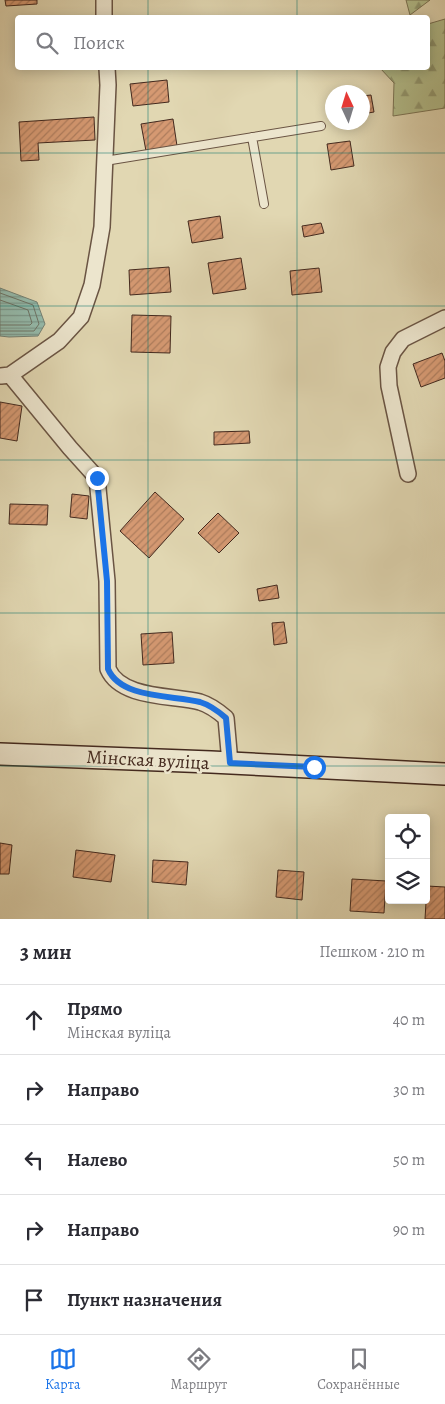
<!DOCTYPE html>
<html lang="ru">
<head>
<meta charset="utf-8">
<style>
  :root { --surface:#fff; --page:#f2f2f3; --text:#2b2b33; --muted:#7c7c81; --line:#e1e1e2; --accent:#1a73e8 }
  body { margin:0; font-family:Alegreya,serif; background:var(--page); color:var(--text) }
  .controls { position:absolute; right:15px; bottom:15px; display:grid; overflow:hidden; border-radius:5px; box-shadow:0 2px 12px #0003 }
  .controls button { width:45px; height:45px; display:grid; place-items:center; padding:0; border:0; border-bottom:1px solid var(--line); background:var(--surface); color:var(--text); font:25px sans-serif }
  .compass { position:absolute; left:325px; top:85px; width:45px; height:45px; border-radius:50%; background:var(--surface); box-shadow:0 2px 12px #0003; rotate:356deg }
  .stop { position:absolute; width:15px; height:15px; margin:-11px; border:4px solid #1a73e8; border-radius:50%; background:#fff }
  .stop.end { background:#1a73e8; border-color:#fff; box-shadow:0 1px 5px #0008 }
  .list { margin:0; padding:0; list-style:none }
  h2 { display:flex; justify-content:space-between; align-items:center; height:65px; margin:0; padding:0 20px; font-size:21px }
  h2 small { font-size:16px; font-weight:400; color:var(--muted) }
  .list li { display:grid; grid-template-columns:32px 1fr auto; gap:15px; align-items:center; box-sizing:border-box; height:70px; padding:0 20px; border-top:1px solid var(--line) }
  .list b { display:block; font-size:19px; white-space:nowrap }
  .list p { margin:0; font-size:16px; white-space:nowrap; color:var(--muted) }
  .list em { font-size:16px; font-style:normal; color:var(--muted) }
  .icon { flex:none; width:28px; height:28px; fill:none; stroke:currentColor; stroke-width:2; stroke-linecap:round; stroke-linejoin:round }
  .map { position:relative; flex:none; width:445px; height:919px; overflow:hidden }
  .search { position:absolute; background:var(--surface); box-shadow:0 2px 12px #0003; left:15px; right:15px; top:15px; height:55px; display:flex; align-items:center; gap:12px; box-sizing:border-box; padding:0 18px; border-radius:5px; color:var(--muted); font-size:19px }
  .sheet { height:415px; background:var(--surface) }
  nav { display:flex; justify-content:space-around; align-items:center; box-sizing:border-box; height:70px; border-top:1px solid var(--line); background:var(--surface); font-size:14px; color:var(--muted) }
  nav a { display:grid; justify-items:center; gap:2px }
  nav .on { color:var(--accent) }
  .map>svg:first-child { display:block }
  .forest { fill:url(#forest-firs); stroke:#7b7455 }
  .water { fill:url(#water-rules); stroke:#748073 }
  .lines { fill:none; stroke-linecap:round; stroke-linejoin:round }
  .shore { stroke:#6c7264; stroke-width:1 }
  .building { fill:url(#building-hatch); stroke:#43291e }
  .lane-casing { stroke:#6a5443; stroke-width:10 }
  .street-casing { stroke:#6a5443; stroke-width:18 }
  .secondary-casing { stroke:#43291e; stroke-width:24 }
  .lane { stroke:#ece5cd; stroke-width:8 }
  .street { stroke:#ece5cd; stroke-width:15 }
  .secondary { stroke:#ece5cd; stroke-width:21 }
  .route { stroke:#1a73e8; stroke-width:6 }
  .grid { fill:none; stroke:#0f766e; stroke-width:1; stroke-opacity:0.55 }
  .labels { text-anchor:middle; stroke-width:5; stroke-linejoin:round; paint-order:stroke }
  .street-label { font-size:19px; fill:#43291e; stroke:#ece5cd }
</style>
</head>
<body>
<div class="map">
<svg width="445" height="919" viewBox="0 0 445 919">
  <defs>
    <pattern id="forest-firs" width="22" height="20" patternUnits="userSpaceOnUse" patternTransform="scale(1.25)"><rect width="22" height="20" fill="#b3be8c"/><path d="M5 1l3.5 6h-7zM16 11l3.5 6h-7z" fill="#939a72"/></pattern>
    <pattern id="water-rules" width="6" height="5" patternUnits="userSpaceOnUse" patternTransform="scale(1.25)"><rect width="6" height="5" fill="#94baab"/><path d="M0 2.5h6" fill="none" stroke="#7a978b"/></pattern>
    <pattern id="building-hatch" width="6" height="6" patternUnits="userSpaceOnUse" patternTransform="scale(1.25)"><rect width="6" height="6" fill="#d59972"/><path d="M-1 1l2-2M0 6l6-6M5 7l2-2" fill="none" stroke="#ae7d5d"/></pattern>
  </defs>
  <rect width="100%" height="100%" fill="#e1d7b2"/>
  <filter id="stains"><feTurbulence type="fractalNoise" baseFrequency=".004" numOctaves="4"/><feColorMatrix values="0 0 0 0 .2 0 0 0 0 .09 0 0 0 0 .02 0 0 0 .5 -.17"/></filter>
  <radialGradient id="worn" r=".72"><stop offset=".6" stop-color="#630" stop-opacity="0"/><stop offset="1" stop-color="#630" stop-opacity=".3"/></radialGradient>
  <path class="forest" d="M406,0H430L410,15Z
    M445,19V108L393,116L394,83L380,68H428V24Z"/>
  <path class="water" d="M0,288L37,302L45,324L38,336L9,337L0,336Z"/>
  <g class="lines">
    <path class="shore" d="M0,293L33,305L39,324L34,331H0
      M0,300L28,310L32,323L30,325H0"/>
  </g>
  <path class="building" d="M5,0H37V4L6,6Z
    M167,80L169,102L133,106L130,84Z
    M371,95L374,112L362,114V96Z
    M94,117L95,140L38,143L39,160L21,161L19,122Z
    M173,119L177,146L146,151L141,124Z
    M350,141L354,166L331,170L327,144Z
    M220,216L223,238L192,243L188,221Z
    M321,223L324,233L304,237L302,226Z
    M241,258L246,289L213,294L208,263Z
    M169,267L171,292L130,295L129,270Z
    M319,268L322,292L292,295L290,271Z
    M132,315L171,316L170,353L131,352Z
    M442,353L445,361V378L421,387L413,364Z
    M0,402L22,406L17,441L0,438Z
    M249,431L250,443L214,445V432Z
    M155,492L184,519L149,558L120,531Z
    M72,494L89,496L87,519L70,517Z
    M10,504L48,505L47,525L9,524Z
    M218,513L239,533L219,553L198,533Z
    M277,585L279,598L259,601L257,589Z
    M284,622L287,643L274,645L272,623Z
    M172,632L174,663L143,665L141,634Z
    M0,843L12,845L9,874H0Z
    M76,850L115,855L111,882L73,877Z
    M153,860L188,862L186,885L152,882Z
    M278,870L304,872L302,900L276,897Z
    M352,879L386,881L384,913L350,911Z
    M427,886L445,887V919H425Z"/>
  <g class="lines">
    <defs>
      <path id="lane" d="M252,137L264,204
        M105,161L321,126"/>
      <path id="street" d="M104,0V18
        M10,375L70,448L97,478L107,581L108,669C121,699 173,695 200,702C210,705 218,711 226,718L230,763
        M1,376L10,375L59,341L81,317L92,285L102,227L108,85L107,68
        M408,474L389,386L388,367L393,352L403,339L445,318"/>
      <path id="secondary" d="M0,754L211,762L445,774"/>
    </defs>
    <use href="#lane" class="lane-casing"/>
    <use href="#street" class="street-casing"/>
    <use href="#secondary" class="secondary-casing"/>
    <use href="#lane" class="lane"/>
    <use href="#street" class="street"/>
    <use href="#secondary" class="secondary"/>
  </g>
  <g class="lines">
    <path class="route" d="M97,478L107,581L108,669C121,699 173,695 200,702C210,705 218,711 226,718L230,763L314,767"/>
  </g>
  <path class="grid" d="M148,0V18M297,0V18M148,68V919M297,68V919M0,153H445M0,306H445M0,460H445M0,613H445M0,766H445"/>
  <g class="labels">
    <g class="street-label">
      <text transform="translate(148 759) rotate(3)" y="7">Мінская вуліца</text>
    </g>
  </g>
  <rect width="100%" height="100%" filter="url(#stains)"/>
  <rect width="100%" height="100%" fill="url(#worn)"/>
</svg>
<div class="controls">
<button><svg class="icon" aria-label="locate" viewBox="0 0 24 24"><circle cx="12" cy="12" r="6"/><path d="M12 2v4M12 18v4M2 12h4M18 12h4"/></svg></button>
<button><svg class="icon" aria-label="layers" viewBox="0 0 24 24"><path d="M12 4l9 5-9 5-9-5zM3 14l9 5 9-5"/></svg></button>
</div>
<svg class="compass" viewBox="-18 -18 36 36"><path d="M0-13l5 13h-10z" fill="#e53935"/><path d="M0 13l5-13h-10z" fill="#7c7c81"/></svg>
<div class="stop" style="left:314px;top:767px"></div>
<div class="stop end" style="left:97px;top:478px"></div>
<div class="search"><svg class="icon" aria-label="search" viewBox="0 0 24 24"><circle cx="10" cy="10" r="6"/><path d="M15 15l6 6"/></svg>Поиск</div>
</div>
<section class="sheet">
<h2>3 мин<small>Пешком · 210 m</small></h2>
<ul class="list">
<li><svg class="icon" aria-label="ahead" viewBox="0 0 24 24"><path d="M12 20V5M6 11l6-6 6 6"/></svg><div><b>Прямо</b><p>Мінская вуліца</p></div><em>40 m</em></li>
<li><svg class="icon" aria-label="right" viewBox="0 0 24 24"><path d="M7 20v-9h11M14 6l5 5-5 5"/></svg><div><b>Направо</b></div><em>30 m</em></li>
<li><svg class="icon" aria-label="left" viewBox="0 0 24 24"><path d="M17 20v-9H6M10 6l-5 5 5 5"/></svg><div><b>Налево</b></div><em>50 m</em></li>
<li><svg class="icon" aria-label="right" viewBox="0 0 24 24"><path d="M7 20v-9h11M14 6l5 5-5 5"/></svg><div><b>Направо</b></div><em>90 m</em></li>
<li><svg class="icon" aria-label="arrive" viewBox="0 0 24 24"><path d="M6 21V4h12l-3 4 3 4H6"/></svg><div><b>Пункт назначения</b></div></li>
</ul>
</section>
<nav>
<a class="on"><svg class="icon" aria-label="map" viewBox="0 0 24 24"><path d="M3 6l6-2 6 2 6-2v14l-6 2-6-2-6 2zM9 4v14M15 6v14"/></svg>Карта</a>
<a><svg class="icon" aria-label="directions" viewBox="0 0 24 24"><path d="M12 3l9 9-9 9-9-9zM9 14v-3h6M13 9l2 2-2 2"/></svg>Маршрут</a>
<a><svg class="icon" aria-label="saved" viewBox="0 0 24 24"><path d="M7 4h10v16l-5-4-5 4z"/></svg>Сохранённые</a>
</nav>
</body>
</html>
